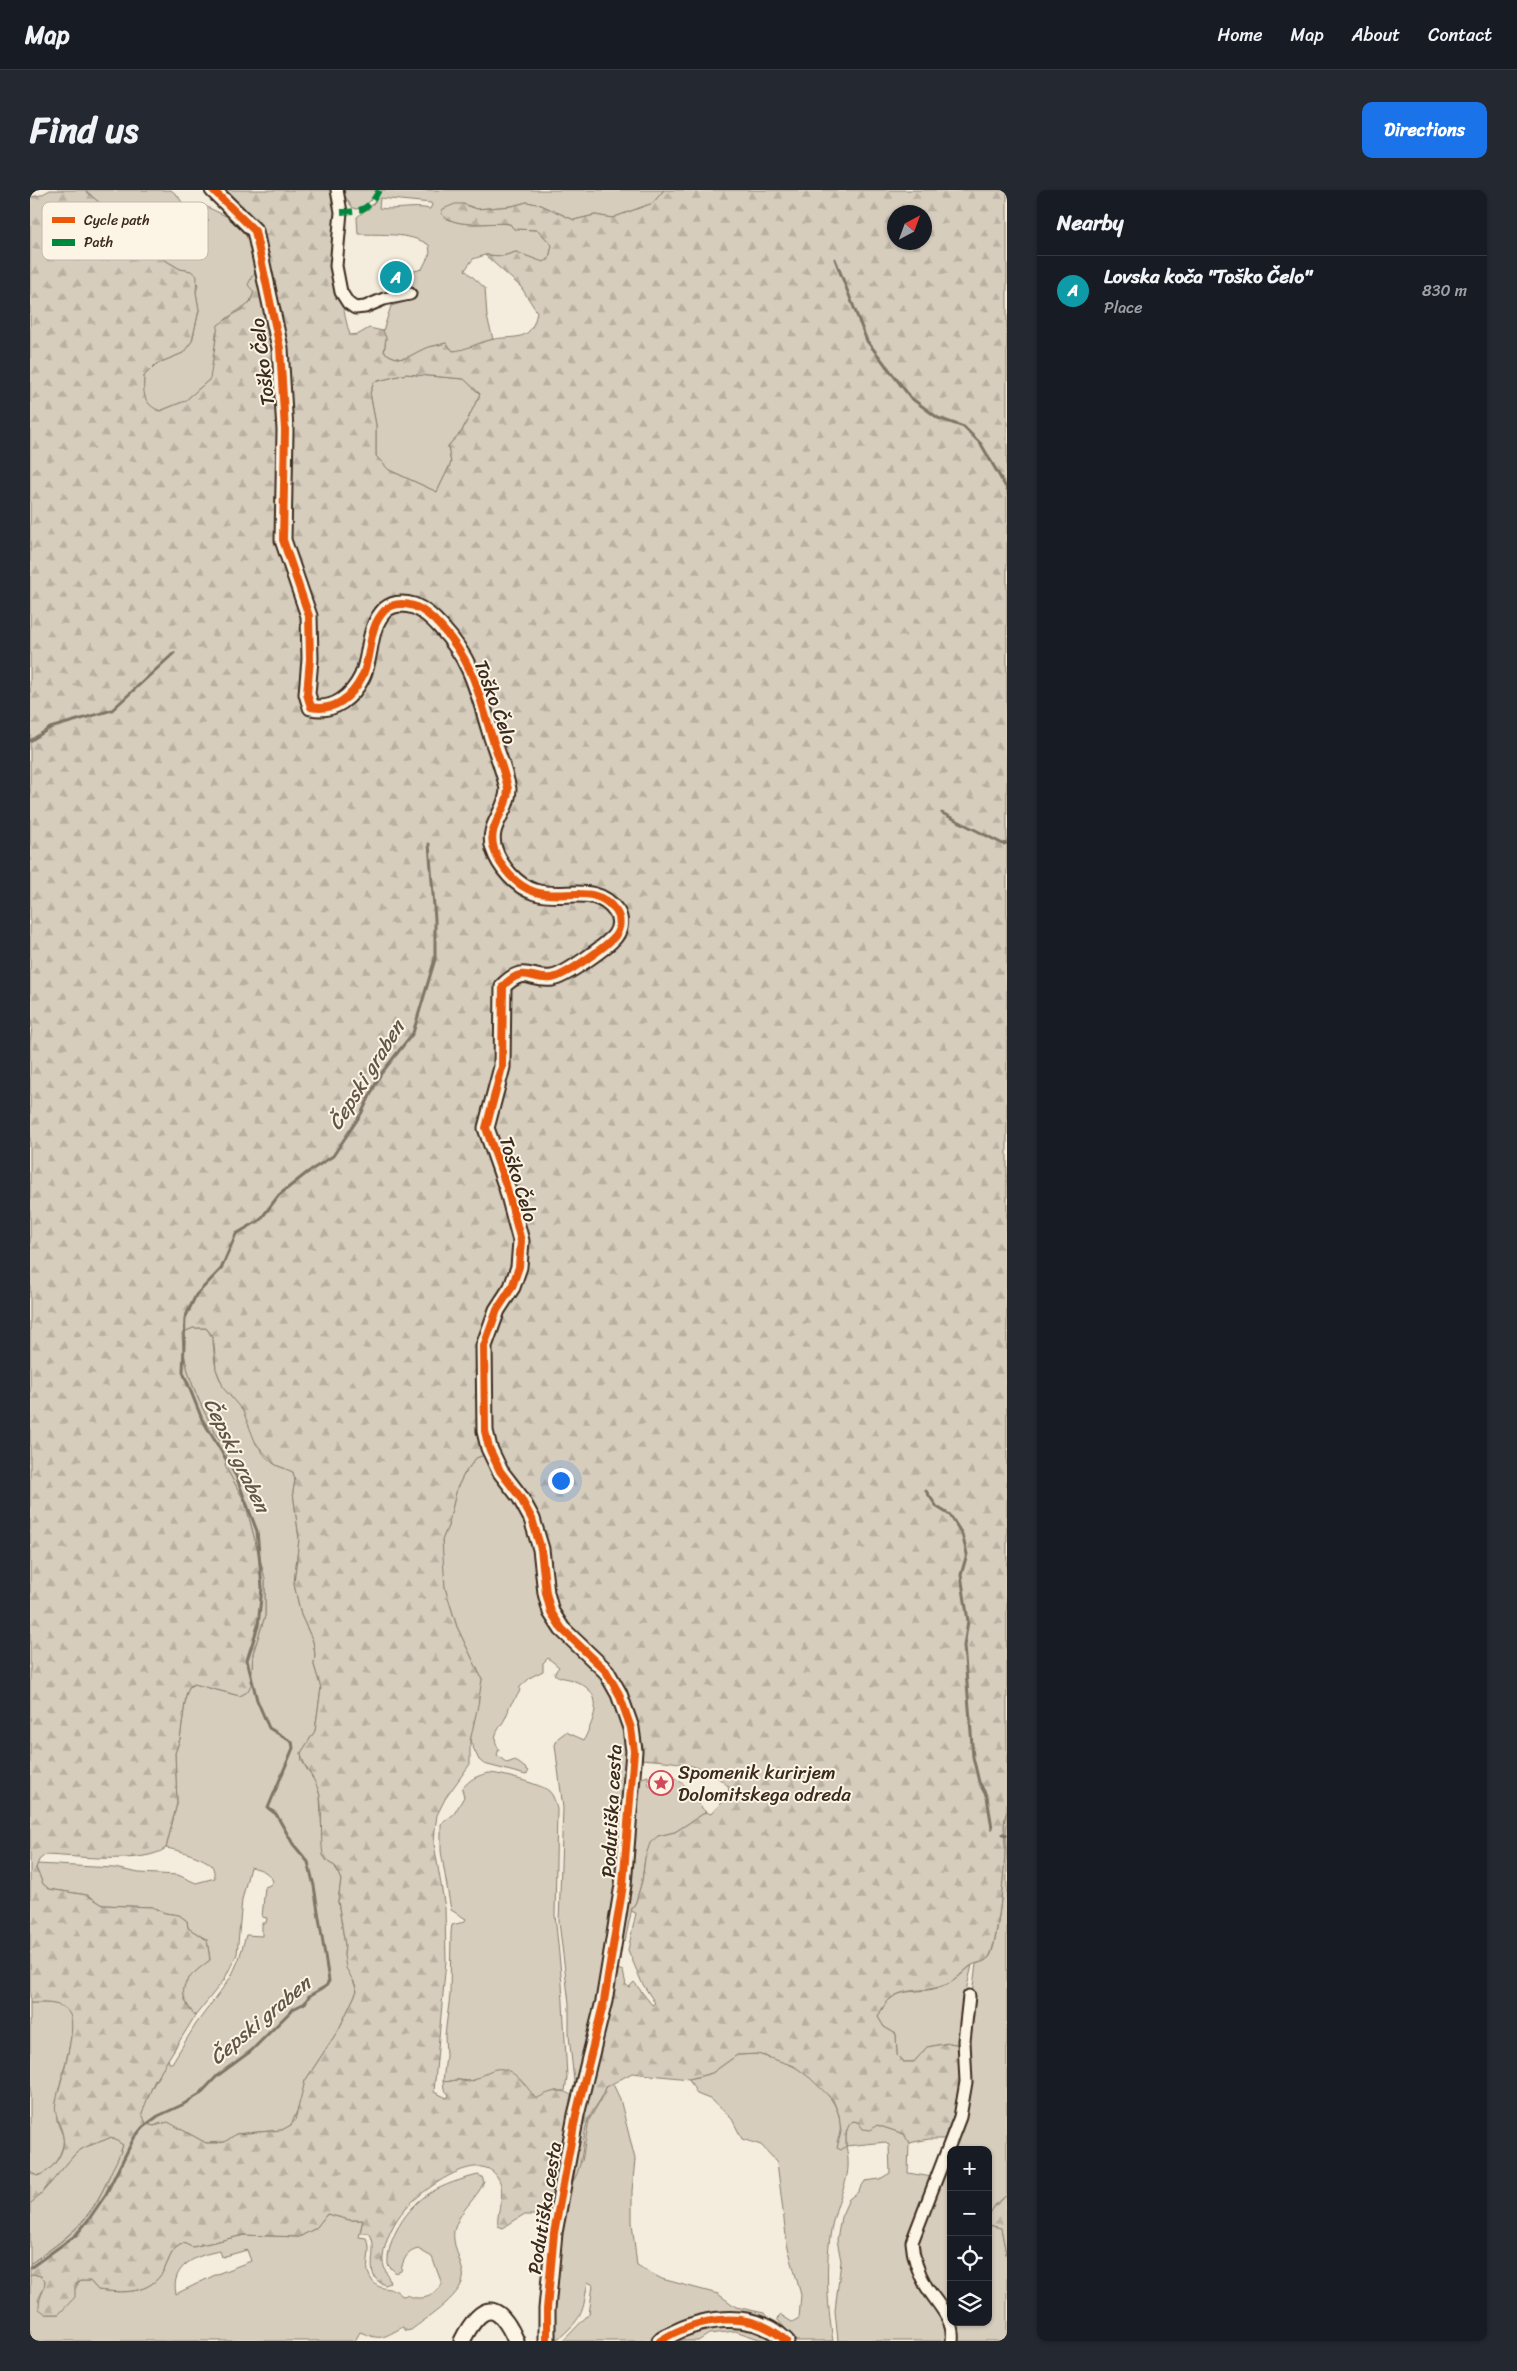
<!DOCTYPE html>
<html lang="en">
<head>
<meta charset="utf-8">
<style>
  :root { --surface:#171b24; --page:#242831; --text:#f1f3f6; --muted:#9ea1a6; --line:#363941; --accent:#1a73e8 }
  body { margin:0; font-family:Sriracha,sans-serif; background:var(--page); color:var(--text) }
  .controls { position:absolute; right:15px; bottom:15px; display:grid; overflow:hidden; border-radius:10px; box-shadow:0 1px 4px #0004 }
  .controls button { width:45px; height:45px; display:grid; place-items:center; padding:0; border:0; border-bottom:1px solid var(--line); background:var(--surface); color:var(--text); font:25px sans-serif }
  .compass { position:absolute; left:857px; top:15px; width:45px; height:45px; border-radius:50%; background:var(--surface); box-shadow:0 1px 4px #0004; rotate:41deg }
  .you { position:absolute; left:530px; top:1290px; width:18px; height:18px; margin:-12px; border:4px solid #fff; border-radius:50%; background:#1a73e8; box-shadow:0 0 0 8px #1a73e833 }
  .badge { display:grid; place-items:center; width:32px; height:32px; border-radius:50%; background:var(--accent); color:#fff; font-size:16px; font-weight:700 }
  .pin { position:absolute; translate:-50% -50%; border:2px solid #fff; box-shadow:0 1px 5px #0006 }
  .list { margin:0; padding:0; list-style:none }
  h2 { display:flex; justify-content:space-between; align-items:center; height:65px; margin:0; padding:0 20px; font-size:21px }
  h2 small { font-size:16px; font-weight:400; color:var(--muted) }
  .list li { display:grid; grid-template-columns:32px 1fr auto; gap:15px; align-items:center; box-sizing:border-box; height:70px; padding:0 20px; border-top:1px solid var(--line) }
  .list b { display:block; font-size:19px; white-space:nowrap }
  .list p { margin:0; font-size:16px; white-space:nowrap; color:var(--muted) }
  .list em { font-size:16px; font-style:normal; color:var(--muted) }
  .icon { flex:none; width:28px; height:28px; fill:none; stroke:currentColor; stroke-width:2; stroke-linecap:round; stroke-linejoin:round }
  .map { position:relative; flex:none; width:977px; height:2151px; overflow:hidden; border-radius:10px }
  header { display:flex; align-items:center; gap:30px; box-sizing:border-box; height:70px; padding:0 25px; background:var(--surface); border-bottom:1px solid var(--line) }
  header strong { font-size:24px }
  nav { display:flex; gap:28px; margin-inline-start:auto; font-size:18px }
  .intro { display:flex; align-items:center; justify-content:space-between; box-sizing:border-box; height:120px; padding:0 30px }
  h1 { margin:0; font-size:35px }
  .button { padding:12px 22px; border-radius:10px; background:var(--accent); color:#fff; font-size:18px; font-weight:700 }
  main { display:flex; gap:30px; padding:0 30px }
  aside { flex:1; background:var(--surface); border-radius:10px; box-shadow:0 1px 4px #0004 }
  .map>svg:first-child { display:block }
  .green { fill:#d6cdbd; stroke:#887c6e; fill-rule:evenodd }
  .forest { fill:url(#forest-firs); stroke:#887c6e; fill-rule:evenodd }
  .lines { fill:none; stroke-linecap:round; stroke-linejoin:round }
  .stream { stroke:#817466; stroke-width:3 }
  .street-casing { stroke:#3b2a1e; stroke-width:15 }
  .secondary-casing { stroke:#3b2a1e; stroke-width:19 }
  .street { stroke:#fcf5e5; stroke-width:11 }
  .secondary { stroke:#fcf5e5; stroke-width:15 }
  .quiet { stroke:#00873e; stroke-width:6; stroke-dasharray:12 6; stroke-linecap:butt }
  .cycleway-casing { stroke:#fcf5e5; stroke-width:11 }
  .cycleway { stroke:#e8590c; stroke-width:8 }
  .labels { text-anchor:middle; stroke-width:4; stroke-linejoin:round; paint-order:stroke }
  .street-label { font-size:19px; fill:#3b2a1e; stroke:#fcf5e5 }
  .poi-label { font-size:19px; fill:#3b2a1e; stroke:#fcf5e5; text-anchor:start }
  .water-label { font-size:20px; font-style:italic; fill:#645548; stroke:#fcf5e5 }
  .key { fill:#fcf5e5; stroke:#c2b8a9; stroke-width:1 }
  .key-label { font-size:14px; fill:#3b2a1e }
</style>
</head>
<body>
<header>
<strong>Map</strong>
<nav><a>Home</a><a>Map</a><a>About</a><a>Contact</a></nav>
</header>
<div class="intro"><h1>Find us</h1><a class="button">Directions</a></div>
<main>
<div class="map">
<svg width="977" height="2151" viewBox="0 0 977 2151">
  <defs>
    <pattern id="forest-firs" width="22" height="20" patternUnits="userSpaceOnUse" patternTransform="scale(1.25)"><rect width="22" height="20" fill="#d6cdbd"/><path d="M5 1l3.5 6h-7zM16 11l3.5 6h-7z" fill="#b9b0a2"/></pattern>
  </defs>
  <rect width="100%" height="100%" fill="#f4eddd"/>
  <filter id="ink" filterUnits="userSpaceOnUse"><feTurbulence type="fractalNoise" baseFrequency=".02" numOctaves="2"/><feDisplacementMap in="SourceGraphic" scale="10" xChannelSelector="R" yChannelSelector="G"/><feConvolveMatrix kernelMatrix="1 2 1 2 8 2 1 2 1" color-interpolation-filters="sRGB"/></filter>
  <g filter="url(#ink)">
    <path class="green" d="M55,0H141L148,6L158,22L150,33L164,45L179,30L168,19L175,16L200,28L219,49L226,52L232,81L220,112L196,129L186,143L184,176L180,189L155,211L130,221L121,217L113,206L114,186L126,174L153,163L162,151L169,120L166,102L168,95L161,81L150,79L133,69L103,43L90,38L82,24Z
      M311,0H347C342,9 337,18 326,19L322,17Z
      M352,0H634L623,13L582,28L565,25L544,30L511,15L497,12L482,16L447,19L433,14L411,24C428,40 459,31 480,34L484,39L508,40L522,55L519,69L512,72L486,62L473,66L455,65L443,69L435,80L455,98L457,127L463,149L433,160L423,161L416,153C409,155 402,156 396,158C377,166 375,175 354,162L356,148L353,141L361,116L381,110L384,99L382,95L378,94L377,83L392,79L400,63L399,55C379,42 351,45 328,44L327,27L343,14ZM350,8L401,13L402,15L400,19C383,15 366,21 349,18Z
      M376,184L434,189L450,204L432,241L418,256L421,273L407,302L359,280L346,267V235L340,203L344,192Z
      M163,1138H176C187,1151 182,1163 186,1178C190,1196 202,1206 212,1220C225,1238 224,1262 246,1275C251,1278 258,1278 263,1282L265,1290L263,1302L269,1349L264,1394L271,1425L283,1451L285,1464L284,1475L291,1498L285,1541L271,1563L272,1571L287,1595L290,1606L293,1665L298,1672L305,1676L311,1690L308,1711L315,1755L314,1765L327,1801L309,1839L275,1891L270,1914L261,1935L252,1940L206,1944L195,1952L176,1953L154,1941L131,1933L124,1936L116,1934L111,1923L118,1905L138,1869L139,1873H142L166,1834L201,1787L209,1769L216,1745L232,1746V1733H236L237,1728L232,1727L235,1697L240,1695L243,1691C238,1681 230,1679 220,1677L212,1710L207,1764L194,1790L165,1826C143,1799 155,1789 180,1770L177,1750L158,1738L157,1731L149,1725L135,1723L122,1717L73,1715L57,1705L19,1699L13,1694L6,1678L7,1674L84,1678L109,1683L148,1685L166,1693L185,1688C184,1684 184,1679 182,1676C175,1667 147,1660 136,1658L147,1613L145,1563L150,1549L156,1505L159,1497L164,1494L210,1506L217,1502L221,1494L223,1463L235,1426V1389L215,1312L195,1276L196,1252L190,1251C171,1217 153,1183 152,1143Z
      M457,1264L491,1314L569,1481L590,1518L599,1568L580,1753L545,1899L539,1846V1813L529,1732L533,1618L525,1555L528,1548L536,1542L554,1550C565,1526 577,1502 542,1490C536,1488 530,1488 524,1484L529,1477L518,1468L513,1473V1481L501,1487L490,1497C490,1505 485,1507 481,1514C478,1517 479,1521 477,1524C472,1538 459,1544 469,1559L467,1565L477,1573L485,1570L499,1581L496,1585L454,1574L449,1570L440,1551L452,1489L427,1437L415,1398L411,1370L412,1350L418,1336L427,1298L434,1284L446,1268Z
      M459,1583C469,1583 513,1595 519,1601C524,1606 525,1612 527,1619L525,1725L532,1794L537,1887L535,1901H525L505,1910L502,1904L453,1885C444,1892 440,1891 429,1890C424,1889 418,1893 413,1891L416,1866L415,1845L420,1805L421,1742L422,1735L434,1732L436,1729L421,1720L411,1661V1634L424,1624L434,1607L432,1599C440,1589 446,1586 459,1583Z
      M636,1585C661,1592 660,1608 676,1622L645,1642L628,1646L615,1668L612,1691L606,1712L602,1718L595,1751L588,1754L605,1590L618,1586L619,1596L635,1598Z
      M977,1621V2005L965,2015L958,2029V1960H921L946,1774C951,1772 957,1771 960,1766C969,1751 976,1664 975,1643C975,1634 973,1629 977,1621Z
      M942,1775L935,1805L932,1855L919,1853L897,1857L884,1872H873L867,1865L866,1844L854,1837L848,1827C863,1791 886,1807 914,1796C924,1792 934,1782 942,1775Z
      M0,1813C12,1813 33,1811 40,1823C48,1836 32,1883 29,1899C27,1907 26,1921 27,1930C29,1940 37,1947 32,1959C28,1971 19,1983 7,1986L0,1982Z
      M728,1864C740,1868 754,1871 765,1877C790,1892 821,1921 807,1952L816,1956C816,1947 815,1937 822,1931L847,1935L875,1944L879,1953L878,1983L902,1987L917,1940L924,1941L880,2053L915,2128L920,2151H808L805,2121L811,2071L807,2050L811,2027L819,2009L828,2002L835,1991L850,1989L860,1983L859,1955L856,1952L816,1956C823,1987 811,1999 804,2027C794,2064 797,2114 803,2151H766L747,2129L751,2125L762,2132L769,2128L771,2105L757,2054L747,1972L731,1955L712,1949L702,1929L682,1910L667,1904L659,1889L682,1883L707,1865Z
      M583,1894L590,1909L605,1969L602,2001V2032L607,2076L632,2089L688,2104L706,2117L734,2123L737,2127L736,2130L637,2140L619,2151H533L559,2124L563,2095L558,2092C553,2114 556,2122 539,2139C534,2144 529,2149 523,2151L526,2064L537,1989L552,1971L559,1930L574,1904L576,1897Z
      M81,1947L93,1955C90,1967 84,1976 79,1987C58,2034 40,2045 0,2074V2014C17,1999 30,1981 45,1964C54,1955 70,1953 81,1947Z
      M916,1980H921V2130L895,2092L884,2052L906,1997Z
      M448,1985L452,1987L454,1992C446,2010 429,2020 424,2041C422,2053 430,2070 433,2082C438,2103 395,2129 381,2140L376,2141L373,2137C352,2148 352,2151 330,2142L325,2151H1L0,2149V2086L3,2084L11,2086L15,2089V2096L8,2110L16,2124H29L50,2091H60L68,2100C93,2103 120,2105 134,2080C140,2068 141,2058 154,2053L162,2057L214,2045L269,2047L286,2038L297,2024L320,2030H333L329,2047L336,2048C344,2059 333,2075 340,2087C349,2105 362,2093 372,2106C379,2104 382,2108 388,2108C398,2109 408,2102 412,2094L402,2067L388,2059C376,2062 373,2070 371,2081L366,2083L358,2075C356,2049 378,2016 400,2003C415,1994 432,1989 448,1985ZM217,2060L221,2071L187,2084L146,2104C140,2076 166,2065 190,2061L192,2067Z
      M958,2030L959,2035L971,2038L977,2068V2151H924L921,2132H958Z
      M710,2136L730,2141L747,2151H735L705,2141L679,2144L668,2151H636L671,2137Z"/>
    <path class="forest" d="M20,0H55L82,24L90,38L103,43L133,69L150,79L161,81L167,86L166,102L169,120L162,151L153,163L126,174L114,186C113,203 113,214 130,221L155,211L180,189L188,135L215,117L220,112L224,102L218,95L222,86L232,81L245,160L249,289L276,436L272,513L317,514L350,439L363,422L374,420L387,423L404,436L435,479L471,588L473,611L457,637L458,656L497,706L554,708L582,720L586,734L567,756L522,782L489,779L478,781L469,790L467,874L457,907L485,1046V1069L479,1092L454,1137L457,1264L446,1268L434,1284L427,1298L418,1336L412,1350L415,1398L427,1437L452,1489L448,1515L440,1551V1574L415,1609L407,1625L405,1640L404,1654L415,1718L416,1771L404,1902L417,1908L419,1905L414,1899L413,1891C418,1893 422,1890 428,1890C432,1890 435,1892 439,1892C448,1890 452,1884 460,1881C480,1871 496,1896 506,1909C518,1902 531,1897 542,1906L524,2018L519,2025H493L473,2038L468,2036C466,2020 477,2003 468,1988C450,1956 391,2001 375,2019C364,2031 355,2050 353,2067C352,2076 357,2083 360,2092L356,2095C330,2088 351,2058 339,2043H330L333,2030H320L297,2024L286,2038L269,2047L214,2045L162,2057L154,2053C141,2058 140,2068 134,2080C120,2105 93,2103 68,2100L60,2091H50L45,2096V2107L29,2124H16L9,2119C8,2108 15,2100 15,2090L11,2086L3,2084L0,2086V2074C40,2046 59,2034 79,1987C83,1976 90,1967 93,1955L81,1947C70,1953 54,1955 45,1964C30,1981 17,1999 0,2014V1982L7,1986C19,1983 31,1969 33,1956C36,1940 22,1927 26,1912C29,1895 49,1836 39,1823C32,1811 12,1813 0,1813V853L2,836L0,824V7L11,5ZM163,1138H176L182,1145L184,1154L186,1179L194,1199L213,1221L226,1254L246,1275L263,1282L265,1290L263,1302L269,1349L264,1394L271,1425L283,1451L285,1464L284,1475L291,1498L285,1541L271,1563C274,1580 287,1589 290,1606C293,1626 290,1646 293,1665L298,1672L305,1676L311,1690L308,1711L315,1755L314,1765L316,1778L324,1792L327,1801L309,1839L275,1891L265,1930L261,1935L252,1940L206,1944L195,1952L186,1953H176L138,1932L124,1936L116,1934L112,1923L124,1892L165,1826C143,1799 155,1789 180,1770L177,1750L158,1738L157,1731L149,1725L135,1723L122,1717L73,1715L57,1705L19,1699L13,1694L6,1678L9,1670L15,1665C44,1666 114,1675 136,1658L147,1613L145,1563L150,1549L156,1505L159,1497L164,1494L210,1506L217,1502L221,1495L223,1463L235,1426V1389L215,1312L195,1276L198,1254L190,1251C171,1217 153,1183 152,1143Z
      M188,0H303C312,48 305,98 320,145L329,144L339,138L353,141L356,148L354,162C374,175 377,166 396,158C402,156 410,155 416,153L423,161C436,160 447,153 460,150C484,144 501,155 507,122L491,97L455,65L473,66L486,62L513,72L519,69L522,55L508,40L484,39L480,34C459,31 428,40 411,24L413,19L425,14H433L447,19L482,16L497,12L511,15L544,30L565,25L582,28L623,13L634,0H977V1621C972,1632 975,1646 975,1658C975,1677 968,1753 959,1767C955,1773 948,1772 942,1775C932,1781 927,1791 915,1795C887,1806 863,1791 848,1827L854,1837L866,1844L867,1865L873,1872H884L897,1857L919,1853L932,1855L934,1869L924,1941L917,1940L915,1949H899L879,1953L874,1944L847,1935L841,1940L833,1939L828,1932L823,1931C815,1937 816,1947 816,1956L811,1960L807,1958L811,1942L809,1925L803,1910L780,1888L764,1876L728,1864L707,1865L682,1883L659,1889L602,1883L576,1897C573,1909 564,1917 559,1928C551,1948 555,1970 544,1990L537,1989L585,1778L593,1781L596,1795L599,1797L604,1792L622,1815L625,1813L612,1793L598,1760L606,1723L601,1721L606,1712L612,1691L615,1668L620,1653L628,1646L645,1642L676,1622L681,1624L697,1606L699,1597C675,1573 641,1571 609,1569L602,1524L535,1437L524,1417L517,1372L462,1254L460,1154L471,1123L495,1078L461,936L479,796L486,791L523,794L586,752L587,711L501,697L476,676L466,656L471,633L483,615L479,585L409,429L356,412C349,426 339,441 333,456C320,490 326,499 289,515L282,509L287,473L257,344L238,68ZM864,22H894V52H864ZM376,184L434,189L450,204L432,241L418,256L421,273L407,302L359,280L346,266V235L340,203L344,192Z
      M977,2005V2068L971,2038L959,2035C956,2021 968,2014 977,2005Z"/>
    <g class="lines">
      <path class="stream" d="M805,69L837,151L881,208L908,228L934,237L951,254L977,299
        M0,551L20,538L82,520L144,463
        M912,623L973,654L977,653
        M896,1301L907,1317L920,1325L932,1344L937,1364L931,1385L938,1431L934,1456L943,1567L949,1592L957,1607L962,1638
        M973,1644L977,1645
        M0,2078L46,2045L59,2029L76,2004L104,1948L113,1937L128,1926L152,1915L170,1904L187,1886L221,1861L263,1819L275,1813L279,1806L296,1796L299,1791L284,1696L278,1672L263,1654L246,1624L238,1618L263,1558L262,1552L239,1538L227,1510L217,1470L228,1436L232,1398L227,1341L206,1286L172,1229L153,1182L155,1128L166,1105L191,1079L206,1044L230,1030L249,1005L278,982L303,966L331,924L350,885L383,843L405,769V729L399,654"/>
      <defs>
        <path id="street" d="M307,0L311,22L306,76L311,102L318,113L325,118L335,117L354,109L380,104
          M922,2151C925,2129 906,2113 896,2096C888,2082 883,2067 882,2052L930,1927L936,1892L934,1851L939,1806"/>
        <path id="secondary" d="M183,0L225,41L250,158L255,240L253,350L279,426L280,469L277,504L281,517C304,522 322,507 332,487C342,466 337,438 355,420C363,413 374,413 384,416C394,420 403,428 411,437C442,471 447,498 460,541C466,561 474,579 478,599C478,622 456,635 464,659C470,677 486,696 505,702C534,711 565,692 586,721C591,728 591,738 585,746C577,756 535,786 522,788C500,791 495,774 473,796L472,877L456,938L477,998L491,1051L489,1077L482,1097L467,1120L454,1156L455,1241L459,1258L470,1281L490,1307L502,1329L511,1359L516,1403L521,1422L532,1439L576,1481L589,1504L601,1538L604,1561L593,1695L574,1811L546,1925L524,2043L517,2119V2151
          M432,2151C451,2113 468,2109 486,2151
          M630,2151C667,2127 722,2118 756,2151"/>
      </defs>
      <use href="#street" class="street-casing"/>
      <use href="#secondary" class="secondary-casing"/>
      <use href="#street" class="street"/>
      <use href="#secondary" class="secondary"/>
      <path class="quiet" d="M311,22C332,21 339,20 349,0"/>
      <defs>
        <path id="cycleway" d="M183,0L225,41L250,158L255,240L253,350L279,426L280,469L277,504L281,517C304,522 322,507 332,487C342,466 337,438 355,420C363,413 374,413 384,416C394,420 403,428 411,437C442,471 447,498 460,541C466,561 474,579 478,599C478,622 456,635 464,659C470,677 486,696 505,702C534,711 565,692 586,721C591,728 591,738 585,746C577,756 535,786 522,788C500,791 495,774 473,796L472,877L456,938L477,998L491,1051L489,1077L482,1097L467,1120L454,1156L455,1241L459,1258L470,1281L490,1307L502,1329L511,1359L516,1403L521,1422L532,1439L576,1481L589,1504L601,1538L604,1561L593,1695L574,1811L546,1925L524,2043L517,2119V2151
          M630,2151C667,2127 722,2118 756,2151"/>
      </defs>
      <use href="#cycleway" class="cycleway-casing"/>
      <use href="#cycleway" class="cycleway"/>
    </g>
  </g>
  <defs>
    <symbol id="sight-ring" viewBox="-11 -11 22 22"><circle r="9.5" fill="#fcf5e5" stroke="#d1495b" stroke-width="1.5"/><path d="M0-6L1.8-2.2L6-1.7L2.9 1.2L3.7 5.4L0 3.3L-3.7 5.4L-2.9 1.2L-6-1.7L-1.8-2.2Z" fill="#d1495b"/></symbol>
  </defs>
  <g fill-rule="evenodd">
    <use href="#sight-ring" x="617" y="1579" width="28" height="28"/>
  </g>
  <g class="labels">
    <g class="street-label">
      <text transform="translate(232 172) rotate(-97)" y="7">Toško Čelo</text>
      <text transform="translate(466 512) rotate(70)" y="7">Toško Čelo</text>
      <text transform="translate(489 989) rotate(73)" y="7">Toško Čelo</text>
      <text transform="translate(581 1621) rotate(-87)" y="7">Podutiška cesta</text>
      <text transform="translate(514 2018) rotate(-81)" y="7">Podutiška cesta</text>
    </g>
    <g class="poi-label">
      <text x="648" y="1589">Spomenik kurirjem<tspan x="648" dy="22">Dolomitskega odreda</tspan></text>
    </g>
    <g class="water-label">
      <text transform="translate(336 885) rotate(-58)" y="7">Čepski graben</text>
      <text transform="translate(207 1265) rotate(64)" y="7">Čepski graben</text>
      <text transform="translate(230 1830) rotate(-40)" y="7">Čepski graben</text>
    </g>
  </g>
  <rect x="12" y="12" width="166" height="58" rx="8" class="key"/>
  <rect x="22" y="27" width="23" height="6" fill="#e8590c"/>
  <rect x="22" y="49" width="23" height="7" fill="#00873e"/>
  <g class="key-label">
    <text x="54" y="35">Cycle path</text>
    <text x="54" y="57">Path</text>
  </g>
</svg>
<div class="controls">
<button>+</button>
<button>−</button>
<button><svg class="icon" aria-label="locate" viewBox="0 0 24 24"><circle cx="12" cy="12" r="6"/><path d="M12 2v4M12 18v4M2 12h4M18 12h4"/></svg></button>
<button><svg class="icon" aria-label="layers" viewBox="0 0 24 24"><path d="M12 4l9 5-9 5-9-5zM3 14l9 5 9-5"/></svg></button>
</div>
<svg class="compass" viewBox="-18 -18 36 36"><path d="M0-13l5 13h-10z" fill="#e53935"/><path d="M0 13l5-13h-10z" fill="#9ea1a6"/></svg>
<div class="you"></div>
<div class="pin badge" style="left:366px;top:87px;background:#0f9aa8">A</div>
</div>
<aside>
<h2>Nearby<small></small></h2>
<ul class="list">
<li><span class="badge" style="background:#0f9aa8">A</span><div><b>Lovska koča &quot;Toško Čelo&quot;</b><p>Place</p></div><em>830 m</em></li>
</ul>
</aside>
</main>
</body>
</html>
